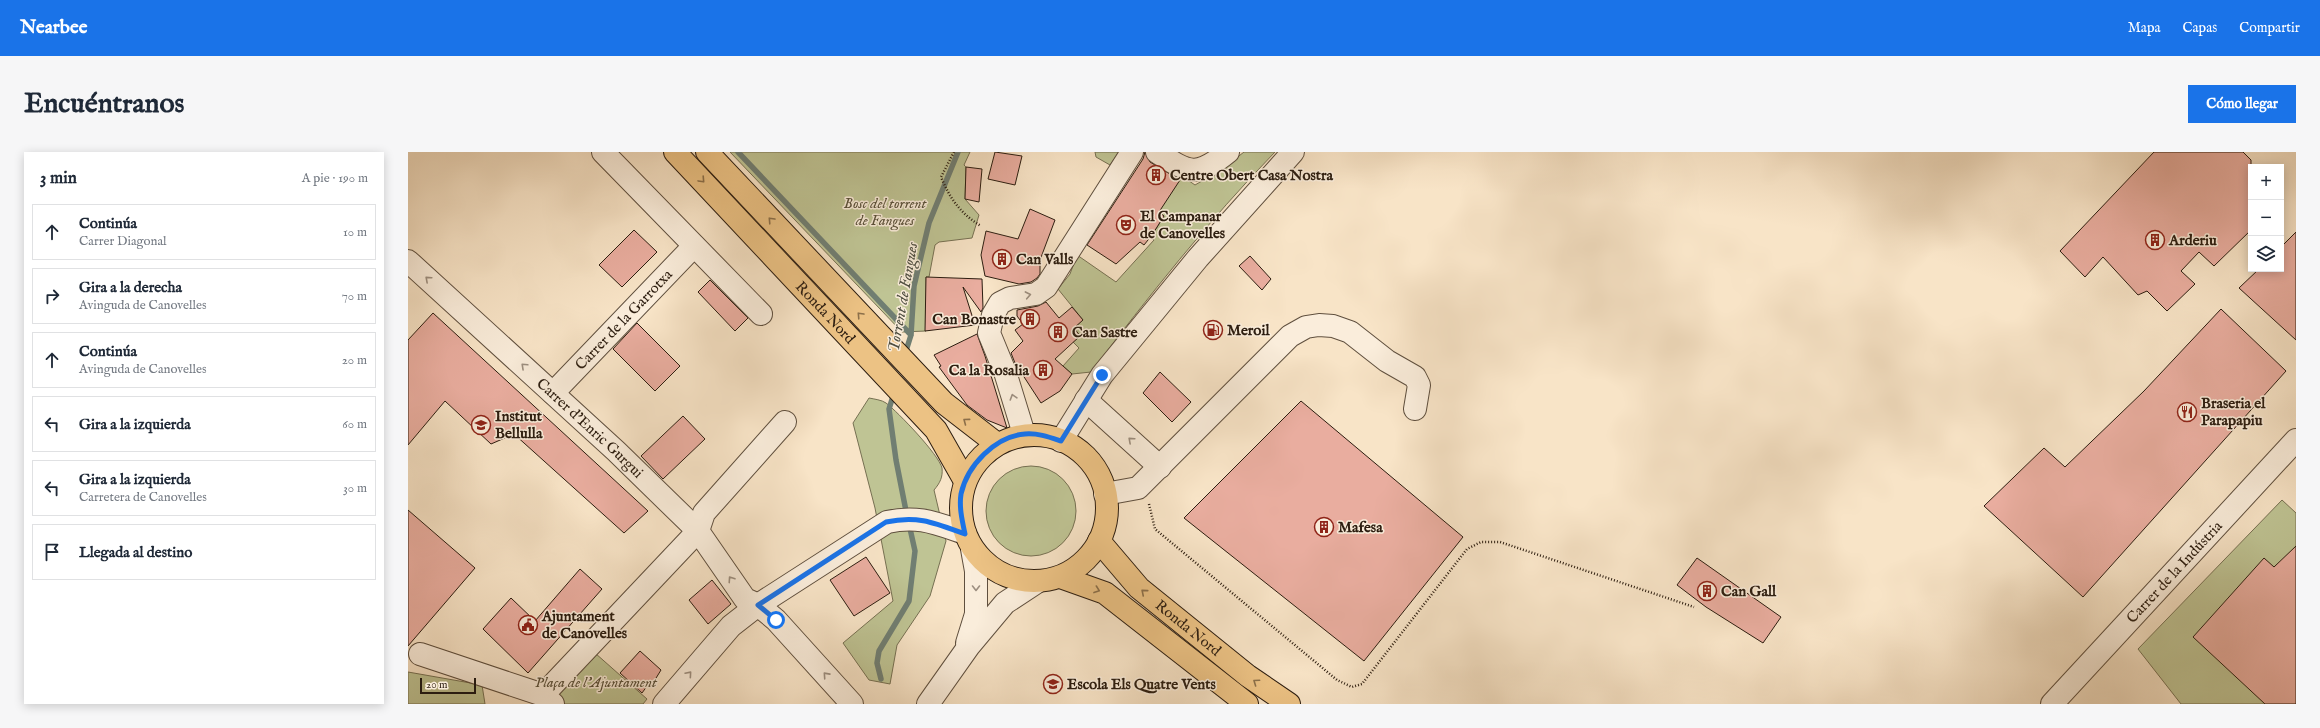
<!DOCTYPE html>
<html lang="es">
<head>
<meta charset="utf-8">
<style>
  :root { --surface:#fff; --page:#f6f6f7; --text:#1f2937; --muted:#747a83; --line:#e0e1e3; --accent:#1a73e8 }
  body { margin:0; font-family:"IM FELL English",serif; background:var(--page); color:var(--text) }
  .controls { position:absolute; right:12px; top:12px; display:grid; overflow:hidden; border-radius:0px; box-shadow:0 2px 10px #0003 }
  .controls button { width:36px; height:36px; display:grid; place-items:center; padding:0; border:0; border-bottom:1px solid var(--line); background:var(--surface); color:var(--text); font:20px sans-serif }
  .scale { position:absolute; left:12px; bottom:10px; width:56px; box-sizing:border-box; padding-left:4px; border:2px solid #2c1d10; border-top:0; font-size:11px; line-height:14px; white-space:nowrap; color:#2c1d10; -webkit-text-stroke:3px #faeddb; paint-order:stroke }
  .stop { position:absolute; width:12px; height:12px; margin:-9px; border:3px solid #1a73e8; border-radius:50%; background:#fff }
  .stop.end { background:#1a73e8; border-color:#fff; box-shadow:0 1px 4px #0008 }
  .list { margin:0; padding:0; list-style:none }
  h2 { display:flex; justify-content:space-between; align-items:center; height:52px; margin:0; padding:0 16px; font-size:17px }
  h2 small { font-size:13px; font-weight:400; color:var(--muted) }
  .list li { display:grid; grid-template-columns:26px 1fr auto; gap:12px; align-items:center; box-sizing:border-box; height:56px; margin:0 8px 8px; padding:0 8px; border:1px solid var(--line); border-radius:0px }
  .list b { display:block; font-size:15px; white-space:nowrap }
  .list p { margin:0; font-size:13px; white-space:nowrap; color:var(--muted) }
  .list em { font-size:13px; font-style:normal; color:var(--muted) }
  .icon { flex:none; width:22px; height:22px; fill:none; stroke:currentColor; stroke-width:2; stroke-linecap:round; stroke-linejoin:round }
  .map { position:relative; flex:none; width:1888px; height:552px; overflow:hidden; border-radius:0px }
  header { display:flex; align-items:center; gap:24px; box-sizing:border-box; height:56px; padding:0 20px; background:var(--accent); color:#fff }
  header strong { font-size:19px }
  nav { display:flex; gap:22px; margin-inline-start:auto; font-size:14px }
  .intro { display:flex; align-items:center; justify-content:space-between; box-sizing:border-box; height:96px; padding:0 24px }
  h1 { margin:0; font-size:28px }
  .button { padding:10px 18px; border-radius:0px; background:var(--accent); color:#fff; font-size:14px; font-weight:700 }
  main { display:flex; gap:24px; padding:0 24px }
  aside { flex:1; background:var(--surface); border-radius:0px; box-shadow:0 2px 10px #0003 }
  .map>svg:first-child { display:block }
  .green { fill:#bfc494; stroke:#767052 }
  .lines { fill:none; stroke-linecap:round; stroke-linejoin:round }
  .stream { stroke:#707e72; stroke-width:5.5 }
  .building { fill:#e9ad9f; stroke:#2c1d10 }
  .minor-casing { stroke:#5f4f3e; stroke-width:24 }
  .major-casing { stroke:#2c1d10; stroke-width:24 }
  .path { stroke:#2c1d10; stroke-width:2.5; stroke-dasharray:1 2; stroke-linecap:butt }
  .minor { stroke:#faeddb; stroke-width:22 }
  .major { stroke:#ecc284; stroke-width:22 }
  .oneway { stroke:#8c704a }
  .oneway2 { stroke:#9d8f80 }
  .route { stroke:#1a73e8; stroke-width:5 }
  .labels { text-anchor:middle; stroke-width:3; stroke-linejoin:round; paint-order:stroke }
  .poi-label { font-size:15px; font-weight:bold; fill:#2c1d10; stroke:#faeddb; text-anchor:start }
  .park-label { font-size:15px; font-style:italic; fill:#584f38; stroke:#faeddb }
  .street-label { font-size:15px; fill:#2c1d10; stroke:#faeddb }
  .water-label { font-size:16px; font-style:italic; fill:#4e4e41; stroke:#faeddb }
</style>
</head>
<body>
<header>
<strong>Nearbee</strong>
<nav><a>Mapa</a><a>Capas</a><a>Compartir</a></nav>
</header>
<div class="intro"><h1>Encuéntranos</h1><a class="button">Cómo llegar</a></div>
<main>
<aside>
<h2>3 min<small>A pie · 190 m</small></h2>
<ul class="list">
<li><svg class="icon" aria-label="ahead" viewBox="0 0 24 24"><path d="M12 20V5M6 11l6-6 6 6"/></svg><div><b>Continúa</b><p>Carrer Diagonal</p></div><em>10 m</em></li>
<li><svg class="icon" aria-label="right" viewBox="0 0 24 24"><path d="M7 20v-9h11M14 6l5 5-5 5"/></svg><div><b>Gira a la derecha</b><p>Avinguda de Canovelles</p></div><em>70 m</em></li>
<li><svg class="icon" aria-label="ahead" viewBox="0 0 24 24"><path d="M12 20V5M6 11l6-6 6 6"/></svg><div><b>Continúa</b><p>Avinguda de Canovelles</p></div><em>20 m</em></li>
<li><svg class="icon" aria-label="left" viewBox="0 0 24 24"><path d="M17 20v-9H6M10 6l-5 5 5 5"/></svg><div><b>Gira a la izquierda</b></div><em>60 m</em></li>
<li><svg class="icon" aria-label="left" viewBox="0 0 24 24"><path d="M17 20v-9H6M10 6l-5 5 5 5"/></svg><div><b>Gira a la izquierda</b><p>Carretera de Canovelles</p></div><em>30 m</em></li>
<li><svg class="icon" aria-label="arrive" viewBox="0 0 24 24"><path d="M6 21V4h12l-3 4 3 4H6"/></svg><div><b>Llegada al destino</b></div></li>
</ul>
</aside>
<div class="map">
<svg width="1888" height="552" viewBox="0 0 1888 552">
  <rect width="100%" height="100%" fill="#f8e4c7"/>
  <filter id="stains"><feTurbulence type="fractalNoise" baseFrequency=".005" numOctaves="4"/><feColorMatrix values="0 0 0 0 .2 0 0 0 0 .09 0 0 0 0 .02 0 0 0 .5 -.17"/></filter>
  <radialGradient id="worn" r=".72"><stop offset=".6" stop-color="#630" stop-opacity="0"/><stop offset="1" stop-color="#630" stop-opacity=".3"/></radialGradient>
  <path class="green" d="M322,0H562L556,13L558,15L557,47L571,63L564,86L531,90L527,93L521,125H518V179L494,180Z
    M687,0H711L702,13L688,5Z
    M836,0H867C800,69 741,144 683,220L664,222L655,214L671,196L665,190L672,184L666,176L675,168L650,137L662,122L669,103L708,130L746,88L740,84L748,77L756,64L719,40L759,47L774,24L787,33L813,18Z
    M461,246C466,247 474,248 478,251C490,260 531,303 534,316C535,325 532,331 526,338L538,389L522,444L489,493L482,532L461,528L435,491L485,449L467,356L445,271Z
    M578 359a45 45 0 1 1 90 0a45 45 0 1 1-90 0Z
    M1874,348L1888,361V552H1773L1730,497Z
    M187,501L239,547L235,552H152L143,545Z
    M0,520L74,533L77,552H0Z"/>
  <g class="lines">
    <path class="stream" d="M330,0L503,183
      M497,202L503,183L506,134L521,71L550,0
      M486,241L481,257L488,308L499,364
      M473,527L469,511L471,499L501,449L507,399L501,372"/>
  </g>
  <path class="building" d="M587,0L614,4L607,33L580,27Z
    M737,0L742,10L772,28L751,60L756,64L744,83L736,93L732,90L708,112L679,93L735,7Z
    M1746,0H1835L1843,8V78L1806,114L1791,100L1773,119L1787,132L1759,159L1739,139L1730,143L1695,105L1677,125L1652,99Z
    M558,15L574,17L571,50L557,47Z
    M622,57L647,68L632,108V122L629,126L623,130L611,132L577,124L573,103L578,79L610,87Z
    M226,78L249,100L214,135L191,113Z
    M1888,80V188L1831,136L1851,117H1873V95Z
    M842,104L863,127L854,138L831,114Z
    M518,125L574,127L575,156L573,160L555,135L567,173L517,179Z
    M302,128L340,166L327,179L290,140Z
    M638,150L651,166L664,155L675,168L666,176L672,184L647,207L664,222L652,239L633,251L607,211L603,201L615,189L607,178L615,172L609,164V158L630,154Z
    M1813,157L1878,219L1675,445L1576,354L1636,296L1657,315L1736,239Z
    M25,161L240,359L216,381L106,282L83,292L37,249L0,293V188Z
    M229,171L272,214L247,239L205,197Z
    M569,182L577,204L599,276L579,268L559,253L531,215L533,214L526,203Z
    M752,220L783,250L764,270L735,241Z
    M893,249L1055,385L956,509L776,366Z
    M275,264L297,287L255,327L233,304Z
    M0,358L67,416L0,494Z
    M1888,394V552H1857L1785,485L1856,406L1866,415Z
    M458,405L482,441L446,464L422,428Z
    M1289,406L1373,465L1355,491L1298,455L1269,433Z
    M172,417L194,437L120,521L75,477L103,446L127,469Z
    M304,428L323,452L300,472L281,448Z
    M232,499L253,518L245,531L242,530L234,541L212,521Z"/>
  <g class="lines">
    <defs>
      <g id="minor">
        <path d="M195,0L353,162"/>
        <path d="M749,0C782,22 789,25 820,0"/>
        <path id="s1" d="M0,109L208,299L290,379L337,447L350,453L368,468L444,552"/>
        <path id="s2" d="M145,241L286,94"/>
        <path d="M678,248L752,315"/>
        <path d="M616,282L597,220L581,181L585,163L592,151L602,146L628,142L638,135L724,0"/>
        <path d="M653,289L694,223L790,106L885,0"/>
        <path d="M697,342L730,336L882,184L898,175L911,173L925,174L942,180L979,209L1007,225L1011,233L1007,257"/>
        <path d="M559,491L568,462V419L564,397"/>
        <path d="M12,502L135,543L145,552"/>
        <path d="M135,543L290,379L296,361L377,270"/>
        <path d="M256,552L323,474L350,453L479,370C510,363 527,371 557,381"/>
        <path d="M520,552L561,494L597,451L629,430"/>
        <path id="s3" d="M1644,552L1888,288"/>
      </g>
      <g id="major">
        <path id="s4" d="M267,0L528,278L557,329"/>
        <path d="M299,0L536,251L589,292"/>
        <circle cx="626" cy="356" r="73"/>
        <path id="s5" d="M691,389L731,436L840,524L881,552"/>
        <path d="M652,425L697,441L839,552"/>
      </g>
    </defs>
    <use href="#minor" class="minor-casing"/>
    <use href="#major" class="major-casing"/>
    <path class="path" d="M546,0L533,25C542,47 553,62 573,74
      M741,352L747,377L929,528L944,535L954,532L1059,397L1073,390H1092L1286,455"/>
    <use href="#minor" class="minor"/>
    <use href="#major" class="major"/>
  </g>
  <defs><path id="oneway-chevron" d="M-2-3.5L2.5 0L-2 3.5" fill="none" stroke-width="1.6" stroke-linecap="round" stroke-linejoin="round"/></defs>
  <g class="oneway">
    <use href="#oneway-chevron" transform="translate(294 28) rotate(47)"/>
    <use href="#oneway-chevron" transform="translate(363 68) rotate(-133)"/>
    <use href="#oneway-chevron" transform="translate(452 163) rotate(-133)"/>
    <use href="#oneway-chevron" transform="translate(558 269) rotate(-143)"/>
    <use href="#oneway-chevron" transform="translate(689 438) rotate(20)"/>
    <use href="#oneway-chevron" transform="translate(736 440) rotate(-140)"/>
    <use href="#oneway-chevron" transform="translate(848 530) rotate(-145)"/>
  </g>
  <g class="oneway2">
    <use href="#oneway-chevron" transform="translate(20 127) rotate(-138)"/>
    <use href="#oneway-chevron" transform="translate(620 143) rotate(-11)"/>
    <use href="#oneway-chevron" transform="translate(116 214) rotate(-137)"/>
    <use href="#oneway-chevron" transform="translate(605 245) rotate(-107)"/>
    <use href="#oneway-chevron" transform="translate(723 288) rotate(-138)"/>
    <use href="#oneway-chevron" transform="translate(323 427) rotate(-124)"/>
    <use href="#oneway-chevron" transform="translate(568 436) rotate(90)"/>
    <use href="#oneway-chevron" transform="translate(281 522) rotate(-49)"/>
    <use href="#oneway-chevron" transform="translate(418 523) rotate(-132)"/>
  </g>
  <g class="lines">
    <path class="route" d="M368,468L350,453L478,370C510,363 527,371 557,382C554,368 551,355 553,342C559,314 587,284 617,282C630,281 641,285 653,289L694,223"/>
  </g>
  <defs>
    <symbol id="building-ring" viewBox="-11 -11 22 22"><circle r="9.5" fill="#faeddb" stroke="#8f2418" stroke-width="1.5"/><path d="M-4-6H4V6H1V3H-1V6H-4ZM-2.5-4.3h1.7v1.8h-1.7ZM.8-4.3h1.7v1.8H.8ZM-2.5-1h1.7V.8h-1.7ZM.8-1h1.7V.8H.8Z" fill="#8f2418"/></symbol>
    <symbol id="theatre-ring" viewBox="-11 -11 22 22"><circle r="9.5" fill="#faeddb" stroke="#8f2418" stroke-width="1.5"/><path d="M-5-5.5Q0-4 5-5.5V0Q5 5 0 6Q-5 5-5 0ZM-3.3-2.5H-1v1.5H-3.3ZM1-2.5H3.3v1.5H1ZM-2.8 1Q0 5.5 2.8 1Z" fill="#8f2418"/></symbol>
    <symbol id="fuel-ring" viewBox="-11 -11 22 22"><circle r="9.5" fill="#faeddb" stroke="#8f2418" stroke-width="1.5"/><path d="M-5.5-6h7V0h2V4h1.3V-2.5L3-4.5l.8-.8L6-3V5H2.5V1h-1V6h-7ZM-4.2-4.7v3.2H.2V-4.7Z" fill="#8f2418"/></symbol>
    <symbol id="restaurant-ring" viewBox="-11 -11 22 22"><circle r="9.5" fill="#faeddb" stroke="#8f2418" stroke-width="1.5"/><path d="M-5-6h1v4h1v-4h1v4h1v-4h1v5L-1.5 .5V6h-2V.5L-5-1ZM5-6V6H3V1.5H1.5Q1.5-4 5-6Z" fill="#8f2418"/></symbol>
    <symbol id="school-ring" viewBox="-11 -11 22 22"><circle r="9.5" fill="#faeddb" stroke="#8f2418" stroke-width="1.5"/><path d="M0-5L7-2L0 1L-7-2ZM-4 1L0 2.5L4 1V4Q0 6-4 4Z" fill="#8f2418"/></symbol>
    <symbol id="civic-ring" viewBox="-11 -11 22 22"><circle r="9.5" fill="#faeddb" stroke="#8f2418" stroke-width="1.5"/><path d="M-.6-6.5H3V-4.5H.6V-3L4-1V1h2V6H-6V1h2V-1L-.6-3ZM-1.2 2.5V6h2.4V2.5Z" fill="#8f2418"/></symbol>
  </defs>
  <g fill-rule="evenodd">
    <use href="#building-ring" x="737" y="12" width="22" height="22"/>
    <use href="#theatre-ring" x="707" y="62" width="22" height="22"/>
    <use href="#building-ring" x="1736" y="77" width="22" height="22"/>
    <use href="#building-ring" x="583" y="96" width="22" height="22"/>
    <use href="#building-ring" x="611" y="156" width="22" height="22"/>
    <use href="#fuel-ring" x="794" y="167" width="22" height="22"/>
    <use href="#building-ring" x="639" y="169" width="22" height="22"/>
    <use href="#building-ring" x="624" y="207" width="22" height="22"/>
    <use href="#restaurant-ring" x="1768" y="249" width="22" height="22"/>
    <use href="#school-ring" x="62" y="262" width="22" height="22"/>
    <use href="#building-ring" x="905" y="364" width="22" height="22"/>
    <use href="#building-ring" x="1288" y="428" width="22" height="22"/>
    <use href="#civic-ring" x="109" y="462" width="22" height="22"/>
    <use href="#school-ring" x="634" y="521" width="22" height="22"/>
  </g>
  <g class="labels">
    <g class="poi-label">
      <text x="762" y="28">Centre Obert Casa Nostra</text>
      <text x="732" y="69">El Campanar<tspan x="732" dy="17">de Canovelles</tspan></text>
      <text x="1761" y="93">Arderiu</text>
      <text x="608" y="112">Can Valls</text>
      <text x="608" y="172" text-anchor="end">Can Bonastre</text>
      <text x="819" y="183">Meroil</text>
      <text x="664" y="185">Can Sastre</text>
      <text x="621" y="223" text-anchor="end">Ca la Rosalia</text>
      <text x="1793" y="256">Braseria el<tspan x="1793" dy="17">Parapapiu</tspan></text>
      <text x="87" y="269">Institut<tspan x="87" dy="17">Bellulla</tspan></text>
      <text x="930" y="380">Mafesa</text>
      <text x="1313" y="444">Can Gall</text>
      <text x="134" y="469">Ajuntament<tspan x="134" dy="17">de Canovelles</tspan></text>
      <text x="659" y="537">Escola Els Quatre Vents</text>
    </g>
    <g class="park-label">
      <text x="477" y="56">Bosc del torrent<tspan x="477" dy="17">de Fangues</tspan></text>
      <text x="188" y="535">Plaça de l'Ajuntament</text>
    </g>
    <g class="street-label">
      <text dy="5" stroke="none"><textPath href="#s4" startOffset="220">Ronda Nord</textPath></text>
      <text dy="5" stroke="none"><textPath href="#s2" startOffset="102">Carrer de la Garrotxa</textPath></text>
      <text dy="5" stroke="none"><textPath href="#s1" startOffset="247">Carrer d'Enric Gurgui</textPath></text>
      <text dy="5" stroke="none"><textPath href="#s3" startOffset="180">Carrer de la Indústria</textPath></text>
      <text dy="5" stroke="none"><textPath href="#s5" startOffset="125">Ronda Nord</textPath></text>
    </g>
    <g class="water-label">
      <text transform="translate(494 145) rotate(-80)" y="6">Torrent de Fangues</text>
    </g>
  </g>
  <rect width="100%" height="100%" filter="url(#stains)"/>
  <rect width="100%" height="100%" fill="url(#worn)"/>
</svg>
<div class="controls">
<button>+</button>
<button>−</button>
<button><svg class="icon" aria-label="layers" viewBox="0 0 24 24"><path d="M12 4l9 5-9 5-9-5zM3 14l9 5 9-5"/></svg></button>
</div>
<div class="scale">20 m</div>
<div class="stop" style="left:368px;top:468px"></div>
<div class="stop end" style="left:694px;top:223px"></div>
</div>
</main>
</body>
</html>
